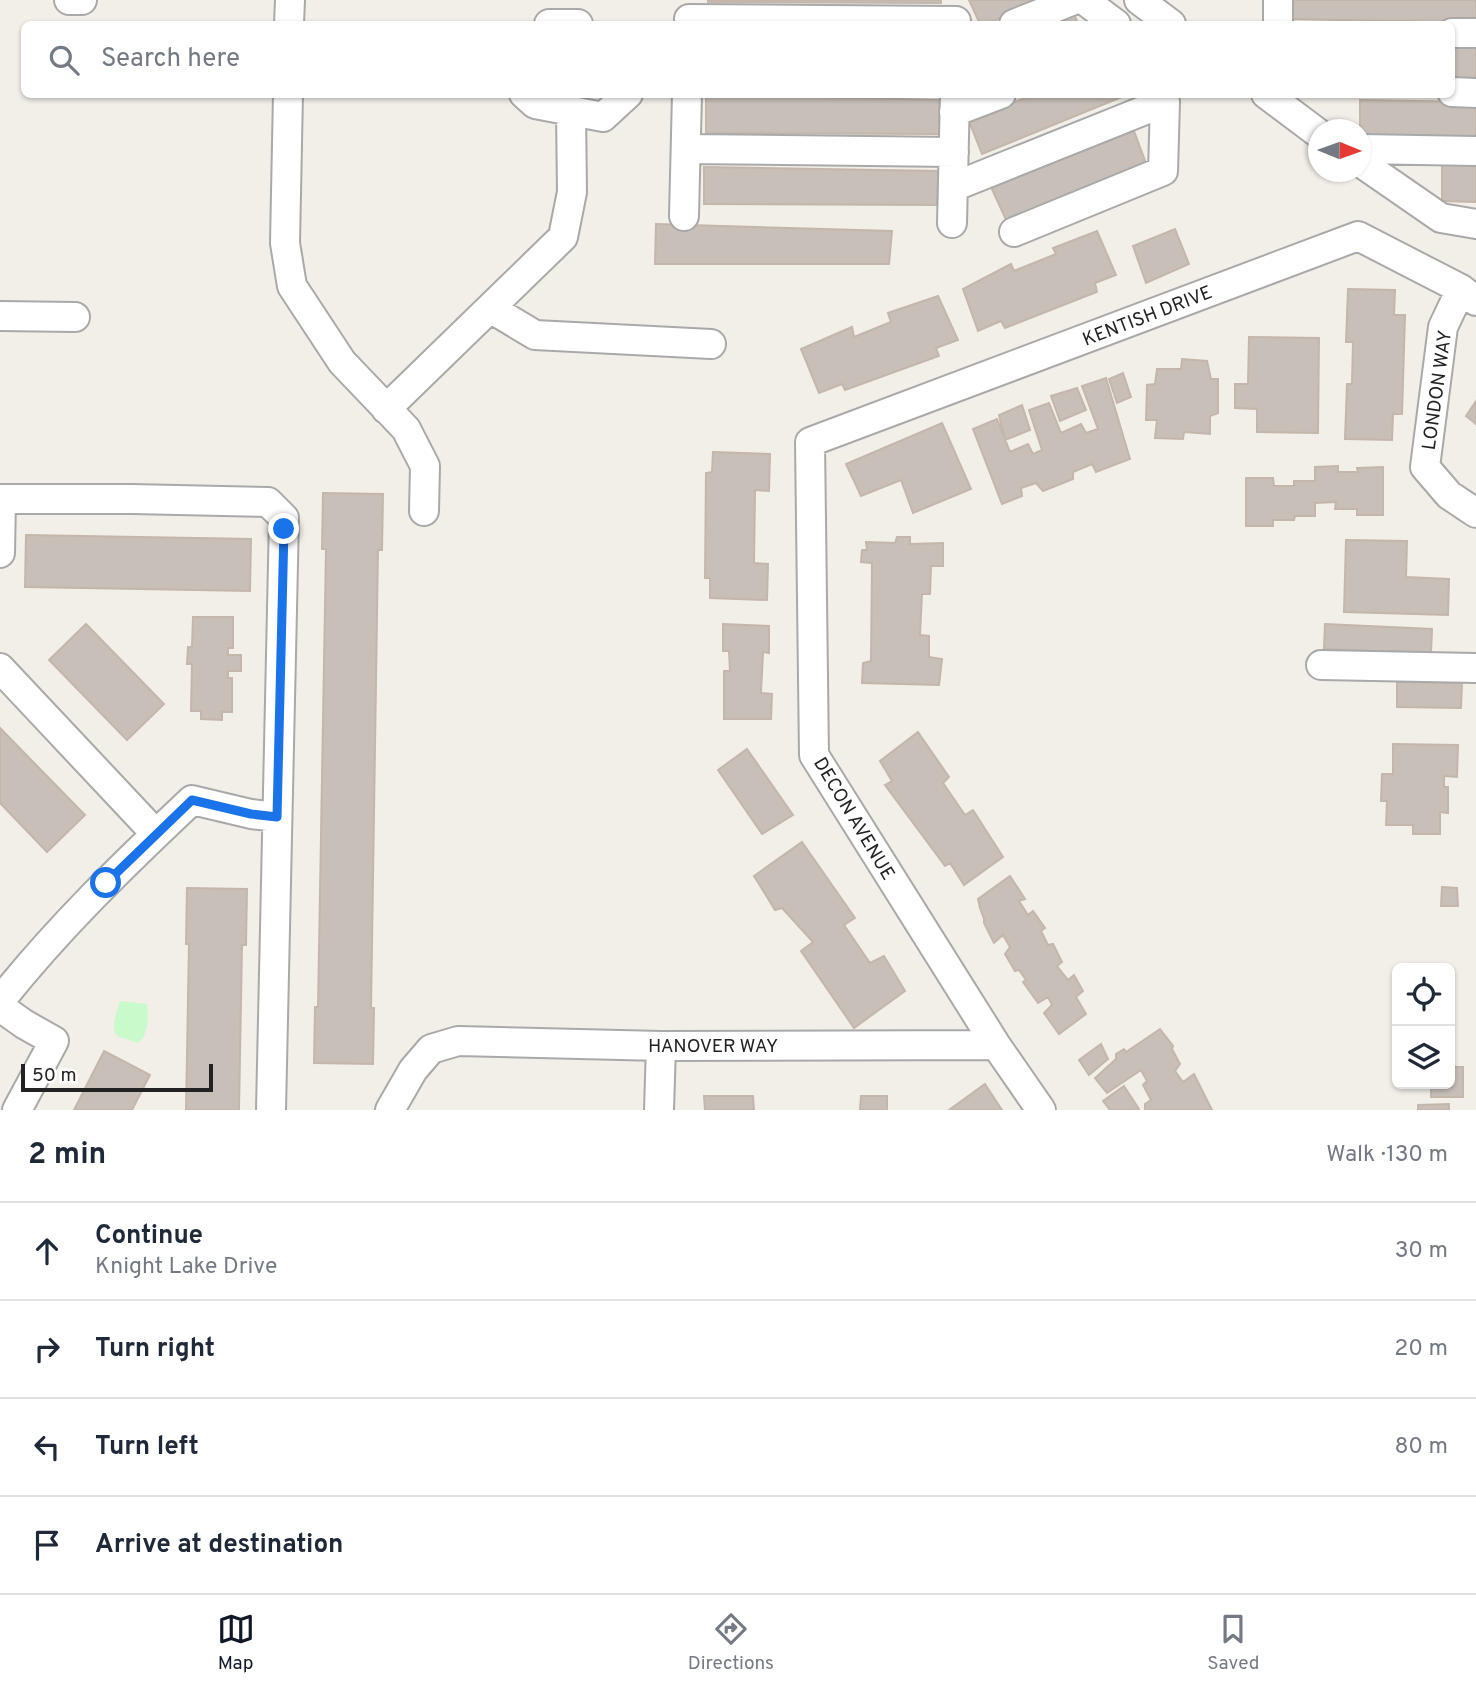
<!DOCTYPE html>
<html lang="en">
<head>
<meta charset="utf-8">
<style>
  :root { --surface:#fff; --page:#f6f6f7; --text:#1f2937; --muted:#747a83; --line:#e0e1e3; --accent:#111827 }
  body { margin:0; font-family:Overpass,sans-serif; background:var(--page); color:var(--text) }
  .controls { position:absolute; right:21px; bottom:21px; display:grid; overflow:hidden; border-radius:10px; box-shadow:0 2px 5px #0004 }
  .controls button { width:63px; height:63px; display:grid; place-items:center; padding:0; border:0; border-bottom:2px solid var(--line); background:var(--surface); color:var(--text); font:35px sans-serif }
  .compass { position:absolute; left:1308px; top:119px; width:63px; height:63px; border-radius:50%; background:var(--surface); box-shadow:0 2px 5px #0004; rotate:91deg }
  .scale { position:absolute; left:21px; bottom:18px; width:192px; box-sizing:border-box; padding-left:7px; border:4px solid #222; border-top:0; font-size:19px; line-height:24px; white-space:nowrap; color:#222; -webkit-text-stroke:5px #fff; paint-order:stroke }
  .stop { position:absolute; width:21px; height:21px; margin:-16px; border:5px solid #1a73e8; border-radius:50%; background:#fff }
  .stop.end { background:#1a73e8; border-color:#fff; box-shadow:0 2px 7px #0008 }
  .list { margin:0; padding:0; list-style:none }
  h2 { display:flex; justify-content:space-between; align-items:center; height:91px; margin:0; padding:0 28px; font-size:30px }
  h2 small { font-size:23px; font-weight:400; color:var(--muted) }
  .list li { display:grid; grid-template-columns:46px 1fr auto; gap:21px; align-items:center; box-sizing:border-box; height:98px; padding:0 28px; border-top:2px solid var(--line) }
  .list b { display:block; font-size:26px; white-space:nowrap }
  .list p { margin:0; font-size:23px; white-space:nowrap; color:var(--muted) }
  .list em { font-size:23px; font-style:normal; color:var(--muted) }
  .icon { flex:none; width:38px; height:38px; fill:none; stroke:currentColor; stroke-width:2; stroke-linecap:round; stroke-linejoin:round }
  .map { position:relative; flex:none; width:1476px; height:1110px; overflow:hidden }
  .search { position:absolute; background:var(--surface); box-shadow:0 2px 5px #0004; left:21px; right:21px; top:21px; height:77px; display:flex; align-items:center; gap:18px; box-sizing:border-box; padding:0 24px; border-radius:10px; color:var(--muted); font-size:26px }
  .sheet { height:483px; background:var(--surface) }
  nav { display:flex; justify-content:space-around; align-items:center; box-sizing:border-box; height:98px; border-top:2px solid var(--line); background:var(--surface); font-size:19px; color:var(--muted) }
  nav a { display:grid; justify-items:center; gap:4px }
  nav .on { color:var(--accent) }
  .map>svg:first-child { display:block }
  .park { fill:#c8facc }
  .building { fill:#c7bfb8; stroke:#c4b6ab; stroke-width:2 }
  .lines { fill:none; stroke-linecap:round; stroke-linejoin:round }
  .minor-casing { stroke:#a9a9a9; stroke-width:32 }
  .minor { stroke:#fff; stroke-width:28 }
  .route { stroke:#1a73e8; stroke-width:9 }
  .labels { text-anchor:middle; stroke-width:5; stroke-linejoin:round; paint-order:stroke }
  .street-label { font-size:19px; fill:#222; stroke:#fff }
</style>
</head>
<body>
<div class="map">
<svg width="1476" height="1110" viewBox="0 0 1476 1110">
  <rect width="100%" height="100%" fill="#f2efe9"/>
  <path class="park" d="M120,1001L147,1004C148,1018 149,1034 138,1043L117,1036C110,1026 117,1013 120,1001Z"/>
  <path class="building" d="M708,0H941V3L708,2Z
    M969,0H1034L1035,2L987,24H980Z
    M1288,0H1476V23L1288,19Z
    M1074,13L1078,24H1047Z
    M1452,44H1476V81H1452Z
    M706,94L939,100V134L706,133Z
    M1034,94H1129L982,154L969,121Z
    M1360,100L1476,102V140L1360,138Z
    M1134,131L1147,166L1007,222L991,187Z
    M1442,163L1476,164V202L1442,201Z
    M704,167L939,171L937,205L704,204Z
    M656,224L892,231L889,264H655Z
    M1175,229L1189,264L1146,283L1133,246Z
    M1097,231L1116,275L1095,283L1097,292L1005,328L1001,321L978,331L963,289L1011,264L1014,271L1056,254L1053,248Z
    M1348,289L1395,290L1394,315H1405L1402,414H1393L1392,440L1345,439L1347,384H1352L1353,342H1346Z
    M938,296L958,340L936,348L939,356L845,390L842,384L819,393L801,349L852,327L854,337L891,322L888,313Z
    M1249,337L1319,338L1318,433L1257,432V409L1235,408V384H1248Z
    M1182,359L1207,361L1211,379H1218V413L1210,416V434L1184,432L1183,439L1155,438L1157,420H1146L1147,385L1155,384L1157,369H1181Z
    M1123,373L1131,397L1117,403L1109,379Z
    M1106,378L1130,459L1096,472L1092,464L1073,472V479L1043,491L1036,483L1021,488L1022,496L1002,504L973,429L997,419L1010,452L1028,444L1033,454L1042,450L1029,410L1049,403L1061,433L1081,424L1086,433L1098,429L1082,386Z
    M1077,388L1086,410L1060,421L1051,396Z
    M1476,401V424L1466,416Z
    M1022,405L1030,430L1005,440L999,415Z
    M942,423L971,489L913,513L901,480L861,496L846,464Z
    M713,452L770,454L769,491L755,490L754,563L768,564L767,600L710,598V578H705L706,473L712,472Z
    M1338,466V472H1358L1357,468L1383,467V515H1357V509H1335L1336,502L1315,503V516H1295L1294,520H1273V526H1246V478H1273L1274,486H1294V481H1315V467Z
    M323,493L383,494L382,550H378L371,1008H374L373,1064L314,1063L315,1007H318L326,549H322Z
    M26,535L251,539L250,591L25,587Z
    M897,537H910V544L943,543V566H931L930,594H922L920,635L929,636V657L942,659L939,685L862,683L863,663L871,661L872,563L861,562L862,550H867L866,542L895,543Z
    M1346,540L1407,541L1406,577L1449,579L1448,615L1344,612Z
    M193,617H233V648H228V655H241V671H228V678H232V712H222V720L201,719V711H191L192,664H187L188,647H192Z
    M86,624L164,704L127,740L49,660Z
    M723,624L769,626V653L763,652L761,693L772,694L771,719H724V671H730L729,651H723Z
    M1325,624L1432,629L1431,653L1324,649Z
    M1397,682L1462,683L1461,708L1397,707Z
    M0,728L85,815L47,852L0,803Z
    M918,732L949,777L943,783L965,815L973,810L1003,857L964,885L950,863L945,866L885,785L892,781L880,761Z
    M1393,744L1458,745L1457,777L1444,776V787H1448V813L1440,812V834H1413V825H1386L1387,801H1381L1382,774H1393Z
    M747,749L793,815L762,834L718,770Z
    M802,842L855,918L844,925L870,963L884,956L905,991L854,1028L801,951L813,942L782,908L775,910L754,876Z
    M1010,876L1025,899L1019,901L1028,915L1033,911L1045,928L1041,931L1048,945L1053,944L1062,962L1057,966L1068,980L1074,975L1083,991L1076,997L1086,1014L1059,1034L1044,1013L1052,1005L1048,997L1038,1003L1023,982L1026,980L1019,970L1015,971L1005,954L1010,947L1003,935L994,943L984,923V919L980,908L978,899Z
    M1442,887L1457,888L1458,906H1441Z
    M187,888L247,889L246,945H242L239,1110H186L189,944H186Z
    M1160,1029L1173,1046L1172,1049L1180,1064L1175,1071L1183,1082L1194,1074L1212,1110H1145V1104L1151,1100L1143,1085L1147,1081L1141,1070L1107,1093L1095,1078L1116,1059V1054L1124,1049L1126,1052Z
    M1101,1044L1108,1059L1089,1075L1079,1060Z
    M104,1051L150,1075L132,1110H74Z
    M1450,1067H1463V1097H1431V1084H1450Z
    M985,1084L1002,1110H949Z
    M1124,1086L1139,1109L1138,1110H1110L1103,1101Z
    M704,1096H753L754,1110H705Z
    M861,1096H887V1110H860Z
    M1449,1104V1110H1418V1105Z"/>
  <g class="lines">
    <defs>
      <path id="minor" d="M69,0H82
        M1084,0L1116,24
        M1139,0L1171,24
        M689,19L956,21
        M289,24L290,0
        M549,24H578
        M1014,24L1074,0
        M1278,24V0
        M1452,33H1476
        M1452,92L1476,93
        M288,94L285,243L292,286L342,362L406,429L425,466L424,511
        M524,94L535,104L603,117L628,94
        M1266,94L1318,133
        M954,112L1001,94
        M686,149L954,152
        M1360,149L1476,151
        M1360,162L1441,218L1476,224
        M953,187L1165,102
        M684,216L687,94
        M952,223L955,94
        M1014,232L1163,171L1165,102L1162,94
        M1461,289L1443,327L1425,467L1449,495L1476,513
        M490,308L535,335L711,344
        M0,316L75,317
        M386,409L563,237L572,192L571,112
        M0,553L1,499H132L268,502L284,518L271,1110
        M1321,665L1476,668
        M0,668L156,834
        M0,1001C58,928 124,864 192,800L251,814L277,817
        M0,1007L24,1024L54,1041L17,1110
        M390,1110L413,1070L431,1049L458,1041L661,1046L996,1045
        M659,1110L661,1046
        M1041,1110L996,1045L814,755L810,442L1358,236L1461,289L1476,301"/>
    </defs>
    <use href="#minor" class="minor-casing"/>
    <use href="#minor" class="minor"/>
  </g>
  <g class="lines">
    <path class="route" d="M106,883L192,800L251,814L277,817L284,529"/>
  </g>
  <g class="labels">
    <g class="street-label">
      <text transform="translate(1147 315) rotate(-21)" y="7">KENTISH DRIVE</text>
      <text transform="translate(1436 390) rotate(-82)" y="7">LONDON WAY</text>
      <text transform="translate(855 818) rotate(59)" y="7">DECON AVENUE</text>
      <text x="713" y="1052">HANOVER WAY</text>
    </g>
  </g>
</svg>
<div class="controls">
<button><svg class="icon" aria-label="locate" viewBox="0 0 24 24"><circle cx="12" cy="12" r="6"/><path d="M12 2v4M12 18v4M2 12h4M18 12h4"/></svg></button>
<button><svg class="icon" aria-label="layers" viewBox="0 0 24 24"><path d="M12 4l9 5-9 5-9-5zM3 14l9 5 9-5"/></svg></button>
</div>
<svg class="compass" viewBox="-18 -18 36 36"><path d="M0-13l5 13h-10z" fill="#e53935"/><path d="M0 13l5-13h-10z" fill="#747a83"/></svg>
<div class="scale">50 m</div>
<div class="stop" style="left:106px;top:883px"></div>
<div class="stop end" style="left:284px;top:529px"></div>
<div class="search"><svg class="icon" aria-label="search" viewBox="0 0 24 24"><circle cx="10" cy="10" r="6"/><path d="M15 15l6 6"/></svg>Search here</div>
</div>
<section class="sheet">
<h2>2 min<small>Walk · 130 m</small></h2>
<ul class="list">
<li><svg class="icon" aria-label="ahead" viewBox="0 0 24 24"><path d="M12 20V5M6 11l6-6 6 6"/></svg><div><b>Continue</b><p>Knight Lake Drive</p></div><em>30 m</em></li>
<li><svg class="icon" aria-label="right" viewBox="0 0 24 24"><path d="M7 20v-9h11M14 6l5 5-5 5"/></svg><div><b>Turn right</b></div><em>20 m</em></li>
<li><svg class="icon" aria-label="left" viewBox="0 0 24 24"><path d="M17 20v-9H6M10 6l-5 5 5 5"/></svg><div><b>Turn left</b></div><em>80 m</em></li>
<li><svg class="icon" aria-label="arrive" viewBox="0 0 24 24"><path d="M6 21V4h12l-3 4 3 4H6"/></svg><div><b>Arrive at destination</b></div></li>
</ul>
</section>
<nav>
<a class="on"><svg class="icon" aria-label="map" viewBox="0 0 24 24"><path d="M3 6l6-2 6 2 6-2v14l-6 2-6-2-6 2zM9 4v14M15 6v14"/></svg>Map</a>
<a><svg class="icon" aria-label="directions" viewBox="0 0 24 24"><path d="M12 3l9 9-9 9-9-9zM9 14v-3h6M13 9l2 2-2 2"/></svg>Directions</a>
<a><svg class="icon" aria-label="saved" viewBox="0 0 24 24"><path d="M7 4h10v16l-5-4-5 4z"/></svg>Saved</a>
</nav>
</body>
</html>
